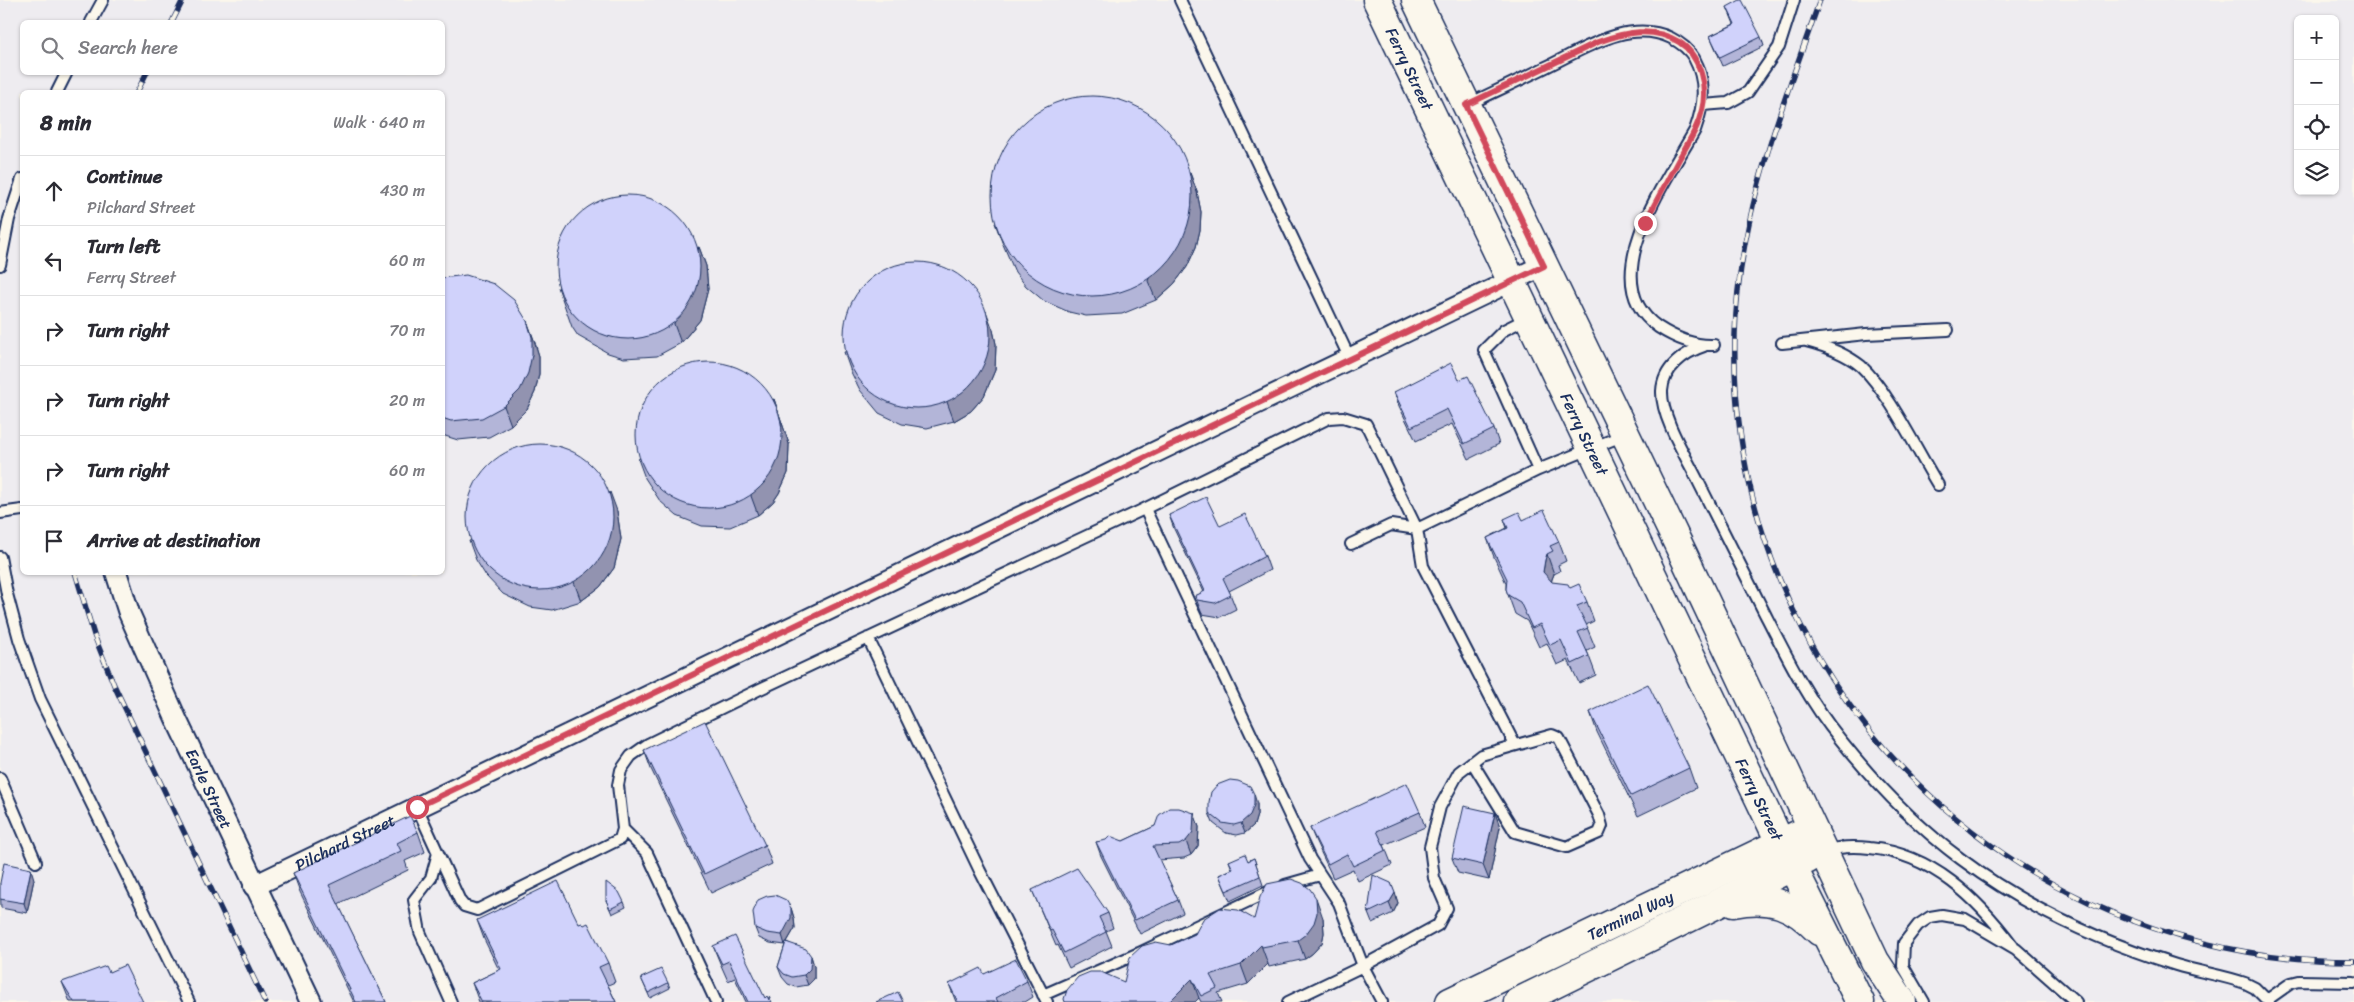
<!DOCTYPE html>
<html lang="en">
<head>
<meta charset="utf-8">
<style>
  :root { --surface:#fff; --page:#f7f7f7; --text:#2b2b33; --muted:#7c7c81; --line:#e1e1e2 }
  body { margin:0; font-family:Sriracha,sans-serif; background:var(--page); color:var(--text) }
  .controls { position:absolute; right:15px; top:15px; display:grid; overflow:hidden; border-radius:8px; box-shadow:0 1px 4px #0004 }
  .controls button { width:45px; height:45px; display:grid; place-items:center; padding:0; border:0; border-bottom:1px solid var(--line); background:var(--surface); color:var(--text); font:25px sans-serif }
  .stop { position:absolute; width:15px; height:15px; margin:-11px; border:4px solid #d1495b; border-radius:50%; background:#fff }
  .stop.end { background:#d1495b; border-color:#fff; box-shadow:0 1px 5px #0008 }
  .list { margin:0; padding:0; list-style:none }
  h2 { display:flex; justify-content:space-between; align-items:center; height:65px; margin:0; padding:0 20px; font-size:21px }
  h2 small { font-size:16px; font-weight:400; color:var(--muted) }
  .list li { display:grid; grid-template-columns:32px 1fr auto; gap:15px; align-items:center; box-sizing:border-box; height:70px; padding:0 20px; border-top:1px solid var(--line) }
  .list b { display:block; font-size:19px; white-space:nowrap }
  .list p { margin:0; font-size:16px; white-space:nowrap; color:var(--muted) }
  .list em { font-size:16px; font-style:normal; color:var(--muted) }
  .icon { flex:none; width:28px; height:28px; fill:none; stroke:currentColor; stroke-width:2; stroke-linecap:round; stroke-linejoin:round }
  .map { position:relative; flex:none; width:2354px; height:1002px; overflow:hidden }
  .search { position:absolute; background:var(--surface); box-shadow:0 1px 4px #0004; left:20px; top:20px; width:425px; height:55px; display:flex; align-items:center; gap:12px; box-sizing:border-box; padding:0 18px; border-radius:8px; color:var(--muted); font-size:19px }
  .panel { position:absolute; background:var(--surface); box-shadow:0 1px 4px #0004; left:20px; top:90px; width:425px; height:485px; border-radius:8px }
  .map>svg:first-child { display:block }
  .built { fill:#eeecf0; fill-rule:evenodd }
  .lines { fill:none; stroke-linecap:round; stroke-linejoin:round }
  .lane-casing { stroke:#1b2f5e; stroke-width:14 }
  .street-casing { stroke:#1b2f5e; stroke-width:24 }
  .secondary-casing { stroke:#1b2f5e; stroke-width:31 }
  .lane { stroke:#fbf7ec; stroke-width:10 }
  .street { stroke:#fbf7ec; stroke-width:20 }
  .secondary { stroke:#fbf7ec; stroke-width:28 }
  .rail-casing { stroke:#1b2f5e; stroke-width:5.5 }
  .rail { stroke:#fbf7ec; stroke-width:4; stroke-dasharray:11; stroke-linecap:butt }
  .wall { fill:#b3b5d8; stroke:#1b2f5e }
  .shaded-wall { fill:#9293b0; stroke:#1b2f5e }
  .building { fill:#d0d2fb; stroke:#1b2f5e }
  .route { stroke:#d1495b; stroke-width:6 }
  .labels { text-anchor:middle; stroke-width:4; stroke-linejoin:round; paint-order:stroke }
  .street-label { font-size:16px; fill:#1b2f5e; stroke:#fbf7ec }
</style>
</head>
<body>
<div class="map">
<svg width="2354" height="1002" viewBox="0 0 2354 1002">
  <rect width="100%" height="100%" fill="#fbf7ec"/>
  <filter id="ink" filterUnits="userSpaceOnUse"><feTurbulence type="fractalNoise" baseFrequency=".02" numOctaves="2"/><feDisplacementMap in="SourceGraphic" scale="10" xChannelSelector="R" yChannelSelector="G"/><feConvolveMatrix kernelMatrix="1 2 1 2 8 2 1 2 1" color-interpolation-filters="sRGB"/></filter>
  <g filter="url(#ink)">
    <path class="built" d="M0,0H2354V1002H0ZM2298,19H2335V191H2298ZM22,22H442V72H22ZM22,92H442V572H22Z"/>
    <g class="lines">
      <defs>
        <path id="lane" d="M1180,0L1350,359
          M91,22L103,0
          M57,92L67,72
          M1467,105C1494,92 1520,80 1546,67C1584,49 1629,18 1671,38C1681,43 1688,48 1694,58C1707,82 1704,105 1695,130C1667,180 1592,281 1658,327C1675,338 1694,346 1714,345
          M1703,105L1728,103L1748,92L1779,47L1794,0
          M0,265L9,219L22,179
          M1528,318L1504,330L1484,350L1538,470
          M1806,341C1825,346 1845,353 1861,366C1889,392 1917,451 1938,485
          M1782,343L1866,334L1948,330
          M1704,346C1685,352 1663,368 1662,391C1661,418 1687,458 1699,483C1720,525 1741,567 1763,610C1786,655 1808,700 1840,739C1875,783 1915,825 1961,859C2026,908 2099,941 2176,965C2199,972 2222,975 2245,983L2255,988L2269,1002
          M1145,509L1310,859L1339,903L1363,966L1382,1002
          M0,513L22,510
          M1351,544L1391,525L1417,529
          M0,557L7,594L19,639L40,699L189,1002
          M868,638L980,871L1047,1002
          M1515,745L1423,566L1417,529L1538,470L1624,435
          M0,778L36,862
          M417,807L438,853L431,878L414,900L420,932L451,1002
          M623,829L647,853L716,1002
          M1825,851C1841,846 1854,846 1870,848C1932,854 1978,899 2013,946
          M438,853L460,901L464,906L477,910L620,839L623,829L618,785L621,770L631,756L648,744L760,689L1140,511L1329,418L1343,417L1366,424L1417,529
          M1285,885L1320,875
          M1043,995L1139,953L1272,890
          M2267,1000L2291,983L2299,981L2354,982
          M1288,1002L1363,966L1438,925L1447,908L1434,878L1430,847L1440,807L1459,772L1481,755L1552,735L1559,738L1599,815L1602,826L1599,833L1567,847L1515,832L1472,762
          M1924,1002L1903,966L1904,943L1918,925L1930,917L1942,915L1965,919L2016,949L2076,1002"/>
        <g id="street">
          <path id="s1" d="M116,572L129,613L177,721L311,1002"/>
          <path id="s2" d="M254,886L1544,265"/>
        </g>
        <g id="secondary">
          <path id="s3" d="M1377,0L1780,842L1860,1002"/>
          <path d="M1416,0L1683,554L1875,961L1902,1002"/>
          <path d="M1733,903C1770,896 1792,903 1819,931"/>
          <path id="s4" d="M1450,1002L1797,835"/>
          <path d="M1518,1002L1808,859"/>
        </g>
      </defs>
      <use href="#lane" class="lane-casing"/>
      <use href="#street" class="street-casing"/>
      <use href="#secondary" class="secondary-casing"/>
      <use href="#lane" class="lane"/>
      <use href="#street" class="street"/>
      <use href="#secondary" class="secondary"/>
      <defs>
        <path id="rail" d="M1820,0C1781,111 1738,216 1735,335C1726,682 2010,961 2354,961
          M172,22L183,0
          M137,92L147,72
          M75,572L94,635L114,685L265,1002"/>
      </defs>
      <use href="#rail" class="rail-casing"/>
      <use href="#rail" class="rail"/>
    </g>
    <path class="wall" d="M1727,7L1761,37L1764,46L1723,66L1710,36L1734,24Z
      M1190,173L1197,192L1201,212L1200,230L1196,247L1187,267L1174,284L1156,300L1122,314L1086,316L1069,312L1044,301L1026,286L1015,272L1002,242L995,223Z
      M699,247L706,266L708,289L700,320L681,343L657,356L624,358L608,353L578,336L572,327L558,287Z
      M442,278L527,321L534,340L539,356V374L535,392L527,409L511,425L489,437L458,440L442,435Z
      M993,330L996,344L995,370L984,396L971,411L954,421L927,428L902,424L879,413L860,390L851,372L844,352Z
      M1459,380L1494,429L1499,444L1469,459L1452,424L1416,441L1399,406L1394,392Z
      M774,399L789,444L788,473L779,493L773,502L758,515L730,527L702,526L677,516L660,501L645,478L638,459Z
      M617,511L621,539L614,568L600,587L581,601L552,610L530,607L503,594L486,576L476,560L469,541Z
      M1169,515L1220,526L1265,556L1270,570L1229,591L1236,609L1220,617L1202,614L1195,596L1204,592L1174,529Z
      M1504,519L1523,520L1559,542L1566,561L1558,565L1560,571L1554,574L1552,579L1551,582L1570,588L1587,602L1594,621L1586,625L1595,647L1587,651L1596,675L1579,683L1568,660L1557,665L1547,643L1539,647L1527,621L1515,614L1506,589V583L1494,557L1487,538L1507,528Z
      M1590,712L1689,768L1696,788L1638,816L1597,732Z
      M644,750L765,845L772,864L711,893L651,769Z
      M1257,804V815L1254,825L1245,833L1237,835L1226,833L1213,823L1209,813Z
      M1420,812L1425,827L1384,845L1392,865L1358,881L1353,869L1333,878L1316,842L1310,828Z
      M1194,813L1199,827L1198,846L1191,855L1184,858L1159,860L1178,900L1183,913L1140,934L1101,856L1096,842L1123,841L1155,826Z
      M1495,813L1500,827L1489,880L1458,873L1452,858Z
      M418,832L425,852L405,861L408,870L338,904L386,1002H354L300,892L293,873Z
      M1254,858L1263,885L1230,901L1219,875L1232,869L1229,861H1248Z
      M34,879L27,913L1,908L0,883Z
      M1391,883L1398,903L1393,913L1372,923L1368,913Z
      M1032,890L1108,913L1113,928L1106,931L1112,946L1069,968L1058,945L1056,946Z
      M606,900L624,902L626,907L612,914Z
      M791,908L794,918L795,928L787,942L811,956L814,966V979L808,985L796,987L788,984L782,977L778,967L785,945L770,943L759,938L755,928Z
      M1323,918L1324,933L1322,943L1313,953L1305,959L1269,967L1268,964L1248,984L1218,993L1222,1002H1201L1199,998L1195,1002H1065L1124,982L1171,945L1254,919Z
      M477,920L579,924L608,963L615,982L608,985L616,1002H479L472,983L499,970L484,939Z
      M713,946L765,998L772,1002H746L735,978L728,981L720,963Z
      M109,972L143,1002H70L62,982Z
      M984,974L1027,981L1033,997L1025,1002H956L949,984Z
      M641,978L668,983L670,988L650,998Z"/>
    <path class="shaded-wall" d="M1190,173L1197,192L1201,212L1200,230L1196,247L1187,267L1174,284L1156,300L1148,281Z
      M699,247L706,266L708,289L700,320L681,343L674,324Z
      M986,311L993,330L996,344L995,370L984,396L971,411L954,421L947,402Z
      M527,321L534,340L539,356V374L535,392L527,409L511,425L504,406Z
      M774,399L789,444L788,473L779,493L773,502L758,515L751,496Z
      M610,492L617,511L621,539L614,568L600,587L581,601L574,582Z
      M1547,554L1554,574L1552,579L1550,591L1543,572L1545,560Z
      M1254,794L1257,804V815L1254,825L1245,833L1241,823Z
      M1194,813L1199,827L1198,846L1191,855L1186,841Z
      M1495,813L1500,827L1489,880L1483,865Z
      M31,869L34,879L27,913L24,903Z
      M1395,893L1398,903L1393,913L1389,903Z
      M1316,898L1323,918L1324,933L1322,943L1313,953L1305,959L1298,940Z
      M791,908L794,918L795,928L785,945L782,935Z
      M1261,945L1268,964L1248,984L1241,965Z
      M811,956L814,966V979L808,985L804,975Z
      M1192,979L1199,998L1195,1002H1171L1170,1001Z"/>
    <path class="building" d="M1740,0H1742L1761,37L1720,57L1710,36L1735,24L1727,7Z
      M992 196a100 100 0 1 1 200 0a100 100 0 1 1-200 0Z
      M556 267a72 72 0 1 1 144 0a72 72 0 1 1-144 0Z
      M844 335a73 73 0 1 1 146 0a73 73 0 1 1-146 0Z
      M466,275L494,284L514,300L527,321L532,337V355L528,373L520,390L504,406L482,418L451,421L442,418V278Z
      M636 435a73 73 0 1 1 146 0a73 73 0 1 1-146 0Z
      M1451,363L1459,380L1468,376L1494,429L1464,444L1447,409L1411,427L1394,392Z
      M467 517a73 73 0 1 1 146 0a73 73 0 1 1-146 0Z
      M1206,497L1220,526L1245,514L1265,556L1223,578L1231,595L1215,603L1197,600L1195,596L1205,591L1169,515Z
      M1544,510L1559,542L1550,546L1553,551L1547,554L1545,560L1543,572L1552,582L1568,584L1570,588L1579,584L1587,602L1577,606L1588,628L1578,632L1589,656L1572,664L1561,640L1550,645L1540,624L1532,628L1520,602L1508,595L1506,589L1507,579L1487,538L1508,528L1504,519L1519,512L1523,520Z
      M1648,684L1689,768L1631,796L1590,712Z
      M705,721L765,845L704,874L644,750Z
      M1230,780L1238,781L1250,786L1254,794V805L1250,815L1241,823L1234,825L1222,823L1209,813V802L1211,792L1217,785Z
      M1407,783L1420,812L1377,831L1386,850L1353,866L1347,854L1328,864L1310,828Z
      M1464,806L1495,813L1483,865L1452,858Z
      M1169,808H1179L1194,813L1193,832L1186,841L1179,845L1153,846L1178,900L1135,920L1096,842L1106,840L1110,836L1123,841L1155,826L1159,815Z
      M410,816L418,832L397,843L401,851L329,885L386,1002H356L293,873Z
      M1245,854L1248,861L1254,858L1260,876L1226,891L1219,875L1233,869L1229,861Z
      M4,863L31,869L24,903L0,899V883Z
      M1077,868L1108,913L1099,917L1106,932L1064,953L1052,930L1050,931L1032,890Z
      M1373,875L1391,883L1395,893L1389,903L1368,913Z
      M1291,879L1302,883L1310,889L1316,898L1317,913L1314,923L1306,934L1298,940L1262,947L1261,945L1241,965L1210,975L1217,988L1201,996L1192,979L1170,1001L1165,1002H1065L1064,999L1067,990L1078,977L1090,972H1101L1124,982L1130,957L1142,946L1156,942L1171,945L1195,934L1203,919L1220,908L1238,910L1254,919L1260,897L1267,884Z
      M558,881L579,924L582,923L584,925L588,923L608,963L599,967L616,1002H482L472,983L501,969L477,920Z
      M606,882L619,892L624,902L610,909L606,900Z
      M775,895L786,900L791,908V918L782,935L767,933L755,928L753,912L758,900L767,896Z
      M735,936L765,998L767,996L769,1000V997L772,1002H748L729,961L722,964L713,946Z
      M786,942L806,949L811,956L810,969L804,975L792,977L784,974L778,967Z
      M1016,959L1027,981L996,998L998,1002H958L949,984L981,968L984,974Z
      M125,965L143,1002H74L62,982L106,966L109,972Z
      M661,969L668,983L648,993L641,978Z
      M898,992L903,1002H876Z"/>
  </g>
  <g class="lines" filter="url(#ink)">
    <path class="route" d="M417,807L1544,266L1466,105L1598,42C1625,32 1653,26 1679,42C1700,55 1708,87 1702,110C1698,128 1688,143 1679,159C1668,180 1656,201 1645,223"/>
  </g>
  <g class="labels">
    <g class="street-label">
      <text dy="6" stroke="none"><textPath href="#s3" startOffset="76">Ferry Street</textPath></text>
      <text dy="6" stroke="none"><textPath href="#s3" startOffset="481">Ferry Street</textPath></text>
      <text dy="6" stroke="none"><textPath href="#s1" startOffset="236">Earle Street</textPath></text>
      <text dy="6" stroke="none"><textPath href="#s3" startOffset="886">Ferry Street</textPath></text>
      <text dy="6" stroke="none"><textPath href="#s2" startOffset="101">Pilchard Street</textPath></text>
      <text dy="6" stroke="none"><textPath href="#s4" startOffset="200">Terminal Way</textPath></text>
    </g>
  </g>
</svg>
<div class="controls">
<button>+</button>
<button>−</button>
<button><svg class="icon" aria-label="locate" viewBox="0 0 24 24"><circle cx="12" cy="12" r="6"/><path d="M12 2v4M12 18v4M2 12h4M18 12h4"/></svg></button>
<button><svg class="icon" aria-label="layers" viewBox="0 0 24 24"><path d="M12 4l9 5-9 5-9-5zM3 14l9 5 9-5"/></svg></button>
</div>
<div class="stop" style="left:417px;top:807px"></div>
<div class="stop end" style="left:1645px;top:223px"></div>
<div class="search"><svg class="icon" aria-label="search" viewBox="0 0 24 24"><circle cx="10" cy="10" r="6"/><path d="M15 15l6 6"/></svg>Search here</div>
<section class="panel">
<h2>8 min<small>Walk · 640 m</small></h2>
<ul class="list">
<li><svg class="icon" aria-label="ahead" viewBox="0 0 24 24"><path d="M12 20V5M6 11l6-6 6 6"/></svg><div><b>Continue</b><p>Pilchard Street</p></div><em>430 m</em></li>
<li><svg class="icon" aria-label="left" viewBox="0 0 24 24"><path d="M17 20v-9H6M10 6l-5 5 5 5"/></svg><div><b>Turn left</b><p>Ferry Street</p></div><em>60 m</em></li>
<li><svg class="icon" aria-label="right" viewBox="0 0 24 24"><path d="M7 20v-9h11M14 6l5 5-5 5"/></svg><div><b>Turn right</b></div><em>70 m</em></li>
<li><svg class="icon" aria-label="right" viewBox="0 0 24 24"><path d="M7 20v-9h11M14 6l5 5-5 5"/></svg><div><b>Turn right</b></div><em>20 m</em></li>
<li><svg class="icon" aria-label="right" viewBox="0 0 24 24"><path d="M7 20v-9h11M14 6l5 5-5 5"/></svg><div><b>Turn right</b></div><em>60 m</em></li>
<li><svg class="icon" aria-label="arrive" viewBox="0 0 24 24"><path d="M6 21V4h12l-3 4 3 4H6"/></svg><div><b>Arrive at destination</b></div></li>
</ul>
</section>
</div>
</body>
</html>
